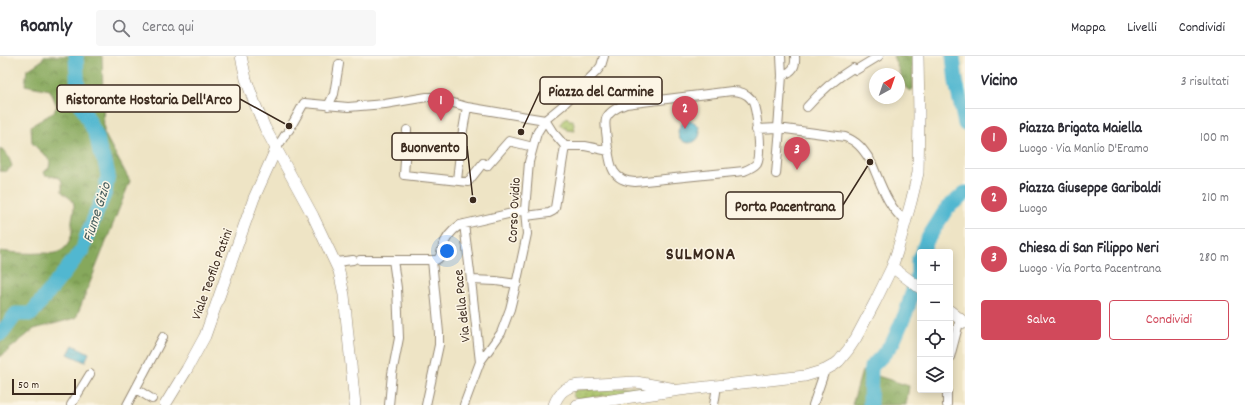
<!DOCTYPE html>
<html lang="it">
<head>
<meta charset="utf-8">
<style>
  :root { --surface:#fff; --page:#f7f7f7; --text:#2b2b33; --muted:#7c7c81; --line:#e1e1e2; --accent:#d1495b }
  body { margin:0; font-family:Dekko,sans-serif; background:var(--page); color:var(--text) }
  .controls { position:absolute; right:12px; bottom:12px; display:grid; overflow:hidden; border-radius:4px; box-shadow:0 2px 10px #0003 }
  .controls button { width:36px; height:36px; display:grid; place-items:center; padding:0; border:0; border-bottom:1px solid var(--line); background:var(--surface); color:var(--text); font:20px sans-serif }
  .compass { position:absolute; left:869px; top:12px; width:36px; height:36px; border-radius:50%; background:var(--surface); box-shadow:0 2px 10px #0003; rotate:40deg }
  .scale { position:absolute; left:12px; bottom:10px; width:64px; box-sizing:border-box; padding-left:4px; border:2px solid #3b2a1e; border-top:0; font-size:11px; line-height:14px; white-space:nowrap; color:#3b2a1e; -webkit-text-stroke:3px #fcf5e5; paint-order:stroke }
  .you { position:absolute; left:447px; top:195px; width:14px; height:14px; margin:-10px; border:3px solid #fff; border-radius:50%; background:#1a73e8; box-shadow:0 0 0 6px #1a73e833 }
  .badge { display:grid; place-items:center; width:26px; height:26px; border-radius:50%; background:var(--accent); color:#fff; font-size:13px; font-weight:700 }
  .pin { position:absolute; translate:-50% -33px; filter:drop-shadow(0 1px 2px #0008) }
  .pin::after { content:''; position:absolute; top:21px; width:14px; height:12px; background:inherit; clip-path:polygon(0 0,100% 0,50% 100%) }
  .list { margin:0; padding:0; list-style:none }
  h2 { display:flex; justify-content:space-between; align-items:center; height:52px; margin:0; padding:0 16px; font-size:17px }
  h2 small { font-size:13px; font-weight:400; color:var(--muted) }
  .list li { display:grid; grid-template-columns:26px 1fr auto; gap:12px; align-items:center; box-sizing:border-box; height:60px; padding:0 16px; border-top:1px solid var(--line) }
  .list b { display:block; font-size:15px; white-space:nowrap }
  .list p { margin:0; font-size:13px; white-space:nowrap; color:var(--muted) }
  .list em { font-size:13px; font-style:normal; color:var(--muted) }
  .actions { display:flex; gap:8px; padding:12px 16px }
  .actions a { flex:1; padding:9px 0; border:1px solid var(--accent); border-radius:4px; text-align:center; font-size:14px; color:var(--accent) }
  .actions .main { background:var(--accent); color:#fff }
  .icon { flex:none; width:22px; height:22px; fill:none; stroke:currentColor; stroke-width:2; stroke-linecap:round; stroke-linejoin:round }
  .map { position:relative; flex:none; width:965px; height:349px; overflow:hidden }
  header { display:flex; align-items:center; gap:24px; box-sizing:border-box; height:56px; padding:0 20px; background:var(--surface); border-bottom:1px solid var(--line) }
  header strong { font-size:19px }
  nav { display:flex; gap:22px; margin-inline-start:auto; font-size:14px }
  .search { width:280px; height:36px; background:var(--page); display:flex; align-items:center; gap:10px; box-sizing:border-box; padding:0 14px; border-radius:4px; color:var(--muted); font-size:15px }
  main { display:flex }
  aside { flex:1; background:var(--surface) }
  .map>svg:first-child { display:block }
  .grass { fill:url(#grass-dots); stroke:#727643 }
  .forest { fill:url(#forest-crowns); stroke:#60693d }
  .water { fill:url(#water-waves); stroke:#467077 }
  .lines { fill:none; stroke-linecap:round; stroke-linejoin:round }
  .river { stroke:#51b7d0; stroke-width:15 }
  .street-casing { stroke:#948772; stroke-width:10 }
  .secondary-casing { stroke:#948772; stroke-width:12 }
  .street { stroke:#fff; stroke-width:8 }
  .secondary { stroke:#fff; stroke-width:11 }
  .labels { text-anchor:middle; stroke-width:3; stroke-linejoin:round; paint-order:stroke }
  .street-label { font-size:14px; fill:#3b2a1e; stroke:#fcf5e5 }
  .water-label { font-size:15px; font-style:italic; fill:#435b5c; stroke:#fcf5e5 }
  .district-label { font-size:18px; font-weight:bold; letter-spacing:1px; fill:#3b2a1e; stroke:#fcf5e5 }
  .leader { fill:none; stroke:#3b2a1e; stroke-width:1.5 }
  .callout-dot { fill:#3b2a1e; stroke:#fcf5e5; stroke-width:1.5 }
  .callout { fill:#fcf5e5; stroke:#3b2a1e; stroke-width:1.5 }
  .callout-label { font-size:15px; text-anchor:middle; font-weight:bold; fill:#3b2a1e }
</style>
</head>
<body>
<header>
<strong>Roamly</strong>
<div class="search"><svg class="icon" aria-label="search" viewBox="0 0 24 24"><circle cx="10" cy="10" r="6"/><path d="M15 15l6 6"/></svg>Cerca qui</div>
<nav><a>Mappa</a><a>Livelli</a><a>Condividi</a></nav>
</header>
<main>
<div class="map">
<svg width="965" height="349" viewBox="0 0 965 349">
  <defs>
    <pattern id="grass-dots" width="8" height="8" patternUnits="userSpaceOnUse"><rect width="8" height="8" fill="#a8c268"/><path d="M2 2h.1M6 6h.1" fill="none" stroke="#8a9e55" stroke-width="1.8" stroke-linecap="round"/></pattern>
    <pattern id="forest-crowns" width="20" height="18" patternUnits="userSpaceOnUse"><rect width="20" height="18" fill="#86a85c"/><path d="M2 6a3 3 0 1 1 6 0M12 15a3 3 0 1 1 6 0" fill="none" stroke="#6f894b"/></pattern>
    <pattern id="water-waves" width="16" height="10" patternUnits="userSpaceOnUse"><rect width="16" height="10" fill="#51b7d0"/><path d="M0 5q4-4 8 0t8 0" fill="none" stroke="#4495a8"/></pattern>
  </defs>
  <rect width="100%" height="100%" fill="#fcf5e5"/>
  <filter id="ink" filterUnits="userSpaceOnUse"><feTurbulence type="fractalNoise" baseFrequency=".025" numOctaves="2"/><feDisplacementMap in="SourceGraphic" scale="8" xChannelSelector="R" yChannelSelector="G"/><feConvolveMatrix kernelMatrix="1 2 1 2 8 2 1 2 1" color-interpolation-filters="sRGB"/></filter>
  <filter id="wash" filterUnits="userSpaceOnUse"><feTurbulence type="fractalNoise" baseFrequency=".012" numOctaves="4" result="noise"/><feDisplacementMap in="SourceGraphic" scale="16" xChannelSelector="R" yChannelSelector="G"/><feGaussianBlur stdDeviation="0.9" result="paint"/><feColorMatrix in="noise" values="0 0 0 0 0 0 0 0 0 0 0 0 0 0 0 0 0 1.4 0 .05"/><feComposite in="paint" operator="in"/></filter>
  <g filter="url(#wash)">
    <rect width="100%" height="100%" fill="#eee4c5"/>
    <path class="grass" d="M567,61L570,64H573L575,75L567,74L561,68Z
      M644,330L646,333L643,335L578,343L574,341L573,338L575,334Z"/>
    <path class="forest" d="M44,0H102L104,77L130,125L76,262L34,273L0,301V195C15,197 28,198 43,197C47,197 52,198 55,197C69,194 73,180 72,168C71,161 77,150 72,144C69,141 65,139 62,136V126L60,122L45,119L44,116L49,112L50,106L46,100L38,93L32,87L31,70L54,56L57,50L50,34L25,29L27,13H29L41,5Z
      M893,0H913V33L910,35L906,32Z
      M0,93C8,97 9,102 12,110C8,115 6,116 0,115Z
      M862,315L909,330L906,349H852Z"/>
    <path class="water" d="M678 76a11 11 0 1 1 22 0a11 11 0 1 1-22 0Z
      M73,289L89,297L85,306L68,298Z"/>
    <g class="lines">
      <path class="river" d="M953,0L956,26L965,68
        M922,196L927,184L947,152L957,144L965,137
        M0,278L2,277L16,258H31L83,193L86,182L105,136L108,119L105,106L100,96L97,81L82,51L78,37L76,0
        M870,349L871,311L882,300L893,286L907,254L918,218V205L920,200"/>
    </g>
  </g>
  <g filter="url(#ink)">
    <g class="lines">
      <defs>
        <path id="street" d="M782,20C793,15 796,11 795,0
          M732,35C739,35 746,37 751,43C757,50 762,99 757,107C754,111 749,113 744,115L635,126C609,125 610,105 607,85C607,78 604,69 606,63C609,55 618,51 626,48Z
          M328,50L334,38L339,8
          M807,51C821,35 835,23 853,12L856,14L879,0
          M545,64L552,75L565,90H585L609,95
          M778,72L782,20L781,0
          M757,73L778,72L845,81C857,85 863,93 870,104
          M289,74L304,47L348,51L385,48L427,41H433L467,51L545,64
          M407,74L404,119L468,126L483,107L487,110L509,85L533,91
          M276,93L285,79
          M872,108C879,124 890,157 906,164
          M776,118L780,72
          M457,124L462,80L467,51
          M526,160L549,157L553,155L555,152L565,90
          M464,168L471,224L480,306
          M360,204H436L439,202C441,199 441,196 442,193C445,182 451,175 460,169L525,154
          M336,206L353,204
          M471,224L496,225L517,228
          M950,301L960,263
          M136,333L152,343
          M947,334V349
          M71,349L90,318
          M127,349L163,281
          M389,349L392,318L399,282L397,232L393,204
          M426,349L439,289V277L432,204
          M464,349L480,306L501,277L510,253L516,229L527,178L525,154L529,106L537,77L545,64L562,50L597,15L601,10L604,0
          M714,349L717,330
          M813,349L825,314"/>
        <path id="secondary" d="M241,0L246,23L255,48L265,72L313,160L339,215L344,239L355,349
          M892,211L920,232
          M950,255L965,267
          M165,349L187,313L205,280L254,142L276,93
          M554,349C559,336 565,331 579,329L636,326L670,332
          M577,349L680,334L805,320L825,314L834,309L839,305L848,294L856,282L875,246L892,211L897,196L911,146L918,117L919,60L918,0"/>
      </defs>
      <use href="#street" class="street-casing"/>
      <use href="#secondary" class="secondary-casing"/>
      <use href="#street" class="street"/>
      <use href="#secondary" class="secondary"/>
    </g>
  </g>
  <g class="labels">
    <g class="street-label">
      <text transform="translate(513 154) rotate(-87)" y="5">Corso Ovidio</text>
      <text transform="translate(211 218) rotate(-70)" y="5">Viale Teofilo Patini</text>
      <text transform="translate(461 250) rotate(-96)" y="5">Via della Pace</text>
    </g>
    <g class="water-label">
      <text transform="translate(96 156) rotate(-72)" y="5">Fiume Gizio</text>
    </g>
    <g class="district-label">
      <text x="701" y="203">SULMONA</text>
    </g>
  </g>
  <path class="leader" d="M521 76L540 35M289 70L240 43M473 144L467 90M870 106L843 149"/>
  <g class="callout-dot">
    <circle cx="521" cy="76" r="4"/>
    <circle cx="289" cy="70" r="4"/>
    <circle cx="473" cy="144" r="4"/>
    <circle cx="870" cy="106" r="4"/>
  </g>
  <g class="callout">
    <rect x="540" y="21" width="122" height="27" rx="4"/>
    <rect x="57" y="29" width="183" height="27" rx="4"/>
    <rect x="392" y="77" width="75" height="27" rx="4"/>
    <rect x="726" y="136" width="117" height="27" rx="4"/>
  </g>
  <g class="callout-label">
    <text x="601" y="40">Piazza del Carmine</text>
    <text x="149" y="48">Ristorante Hostaria Dell'Arco</text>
    <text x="430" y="96">Buonvento</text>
    <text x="785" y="155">Porta Pacentrana</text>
  </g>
</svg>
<div class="controls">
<button>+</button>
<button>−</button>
<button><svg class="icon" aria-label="locate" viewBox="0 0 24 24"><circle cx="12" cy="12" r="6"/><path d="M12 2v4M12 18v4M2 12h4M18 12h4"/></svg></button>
<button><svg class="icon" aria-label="layers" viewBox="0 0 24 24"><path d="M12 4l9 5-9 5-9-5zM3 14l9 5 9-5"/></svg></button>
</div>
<svg class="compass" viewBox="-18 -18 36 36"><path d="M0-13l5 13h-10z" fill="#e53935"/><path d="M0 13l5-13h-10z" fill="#7c7c81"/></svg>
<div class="scale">50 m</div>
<div class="you"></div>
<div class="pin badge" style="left:441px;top:65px">1</div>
<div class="pin badge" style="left:685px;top:73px">2</div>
<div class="pin badge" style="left:797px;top:114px">3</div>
</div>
<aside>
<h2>Vicino<small>3 risultati</small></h2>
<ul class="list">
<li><span class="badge">1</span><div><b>Piazza Brigata Maiella</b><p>Luogo · Via Manlio D'Eramo</p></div><em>100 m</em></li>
<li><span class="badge">2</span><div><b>Piazza Giuseppe Garibaldi</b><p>Luogo</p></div><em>210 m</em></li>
<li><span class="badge">3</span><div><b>Chiesa di San Filippo Neri</b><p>Luogo · Via Porta Pacentrana</p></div><em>280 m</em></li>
</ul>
<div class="actions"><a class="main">Salva</a><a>Condividi</a></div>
</aside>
</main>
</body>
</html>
